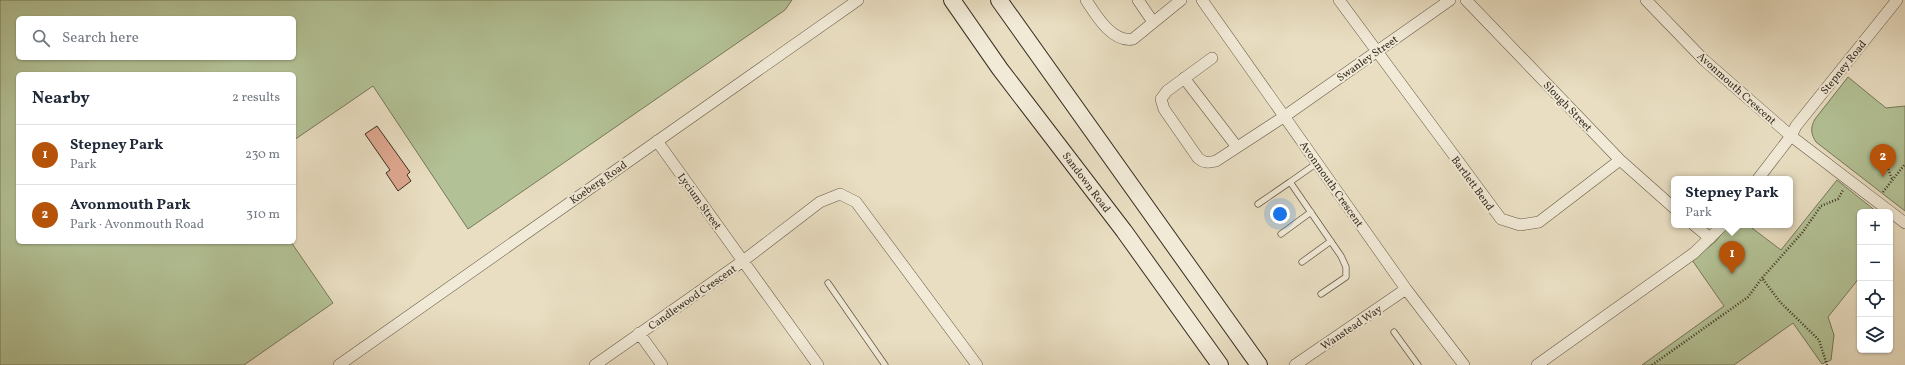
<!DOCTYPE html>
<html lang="en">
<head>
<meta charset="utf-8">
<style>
  :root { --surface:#fff; --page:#f2f2f3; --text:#1f2937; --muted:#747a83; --line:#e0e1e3; --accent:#b45309 }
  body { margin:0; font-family:Vollkorn,serif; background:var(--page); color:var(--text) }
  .controls { position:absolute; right:12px; bottom:12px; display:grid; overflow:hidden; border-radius:6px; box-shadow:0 1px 3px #0004 }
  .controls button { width:36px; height:36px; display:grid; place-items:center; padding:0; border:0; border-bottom:1px solid var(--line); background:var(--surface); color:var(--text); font:20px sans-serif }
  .you { position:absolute; left:1280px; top:214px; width:14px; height:14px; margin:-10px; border:3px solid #fff; border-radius:50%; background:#1a73e8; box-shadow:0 0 0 6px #1a73e833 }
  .badge { display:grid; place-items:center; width:26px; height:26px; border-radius:50%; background:var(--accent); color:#fff; font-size:13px; font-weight:700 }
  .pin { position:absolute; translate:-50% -33px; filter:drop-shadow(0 1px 2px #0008) }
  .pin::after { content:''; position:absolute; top:21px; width:14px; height:12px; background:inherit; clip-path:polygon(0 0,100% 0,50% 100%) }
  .popup { position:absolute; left:1671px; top:176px; width:122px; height:52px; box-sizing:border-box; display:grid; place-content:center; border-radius:6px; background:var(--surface); filter:drop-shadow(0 1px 3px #0005); font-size:13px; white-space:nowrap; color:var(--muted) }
  .popup b { font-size:15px; color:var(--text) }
  .popup::after { content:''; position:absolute; left:50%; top:100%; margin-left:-8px; border:8px solid transparent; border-top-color:var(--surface) }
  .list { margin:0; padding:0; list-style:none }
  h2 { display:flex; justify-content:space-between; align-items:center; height:52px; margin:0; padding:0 16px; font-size:17px }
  h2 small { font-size:13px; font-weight:400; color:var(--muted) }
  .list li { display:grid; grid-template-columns:26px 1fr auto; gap:12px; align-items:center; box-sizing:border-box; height:60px; padding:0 16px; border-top:1px solid var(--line) }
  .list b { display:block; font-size:15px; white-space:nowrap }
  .list p { margin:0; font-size:13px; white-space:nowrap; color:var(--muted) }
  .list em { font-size:13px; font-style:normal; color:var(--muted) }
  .icon { flex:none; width:22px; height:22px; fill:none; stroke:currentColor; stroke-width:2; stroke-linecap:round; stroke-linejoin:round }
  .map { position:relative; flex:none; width:1905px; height:365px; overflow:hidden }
  .search { position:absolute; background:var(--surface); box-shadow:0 1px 3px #0004; left:16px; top:16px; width:280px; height:44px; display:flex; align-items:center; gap:10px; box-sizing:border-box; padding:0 14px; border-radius:6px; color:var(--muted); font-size:15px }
  .panel { position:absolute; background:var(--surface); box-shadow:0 1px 3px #0004; left:16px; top:72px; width:280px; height:172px; border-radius:6px }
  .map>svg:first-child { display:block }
  .green { fill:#b3c296; stroke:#76785b; fill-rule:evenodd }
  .building { fill:#dea78f; stroke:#3a2e20 }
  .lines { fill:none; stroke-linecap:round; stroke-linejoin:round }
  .lane-casing { stroke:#665a48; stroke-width:7 }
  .street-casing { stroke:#665a48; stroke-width:12 }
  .secondary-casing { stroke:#3a2e20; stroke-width:18 }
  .path { stroke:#3a2e20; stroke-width:2.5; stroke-dasharray:1 2; stroke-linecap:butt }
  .lane { stroke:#f1ead7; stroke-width:5.5 }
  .street { stroke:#f1ead7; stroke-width:11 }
  .secondary { stroke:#f1ead7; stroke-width:16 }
  .labels { text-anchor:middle; stroke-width:4; stroke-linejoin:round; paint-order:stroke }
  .street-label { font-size:11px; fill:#3a2e20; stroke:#f1ead7 }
</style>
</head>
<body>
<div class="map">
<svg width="1905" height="365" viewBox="0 0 1905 365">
  <rect width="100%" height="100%" fill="#e9dec2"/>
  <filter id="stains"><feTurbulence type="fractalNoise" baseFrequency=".005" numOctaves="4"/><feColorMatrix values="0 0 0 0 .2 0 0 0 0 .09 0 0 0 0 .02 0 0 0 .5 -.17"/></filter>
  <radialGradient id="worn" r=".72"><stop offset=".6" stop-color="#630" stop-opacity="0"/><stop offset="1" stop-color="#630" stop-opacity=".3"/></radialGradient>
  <path class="green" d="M0,0H792L785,10L468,229L373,86L294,140V74H18V242H291L333,303L244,365H0ZM18,18H294V58H18Z
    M1848,77L1886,108L1905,106V211L1816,142C1811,134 1810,128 1815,119Z
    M1837,180L1877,212H1860V277L1828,317L1834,335L1831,360L1822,364L1793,323L1734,365H1642L1724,306L1692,260L1715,242L1729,225H1748L1781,250Z"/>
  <path class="building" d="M377,126L410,172L407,175L411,181L398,191L386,173L390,170L365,134Z"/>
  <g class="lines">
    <defs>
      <path id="lane" d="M1290,182L1317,163
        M1258,204L1290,182L1341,256L1346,267V277L1321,294
        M1281,234L1311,212
        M1302,262L1331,241
        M828,283L885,365
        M1394,332L1418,365"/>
      <path id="street" d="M1086,0C1096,15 1112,43 1133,39L1181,0
        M1138,0L1153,22
        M1202,0L1406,289L1464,365
        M1339,0L1501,219L1520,225L1539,222L1620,160
        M1466,0L1620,160L1674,208
        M1646,0L1704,60L1791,136L1905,223
        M1212,58L1167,91L1161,99L1164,109L1198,158C1204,163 1208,163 1216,161L1285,116L1450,0
        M1184,78L1237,147
        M657,141L743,261L820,202L840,194L856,202L977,365
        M1758,179L1791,136L1796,126L1897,0
        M1694,225L1710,238
        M639,333L662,365
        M339,365L858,0
        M595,365L743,261L818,365
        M1295,365L1406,289
        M1537,365L1694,253L1723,225"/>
      <path id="secondary" d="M952,0L1000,69L1124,231L1220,365
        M999,0L1259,365"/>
    </defs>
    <use href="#lane" class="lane-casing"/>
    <use href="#street" class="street-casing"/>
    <use href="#secondary" class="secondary-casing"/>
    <path class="path" d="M1884,158L1892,179
      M1883,192L1905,164
      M1652,365L1748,297L1762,278
      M1827,365L1819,340L1780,302L1762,278L1802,233L1821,206L1838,199L1843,190"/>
    <use href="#lane" class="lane"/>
    <use href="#street" class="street"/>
    <use href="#secondary" class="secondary"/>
  </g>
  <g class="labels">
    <g class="street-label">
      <text transform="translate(1367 58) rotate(-35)" y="4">Swanley Street</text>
      <text transform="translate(1843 67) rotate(-51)" y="4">Stepney Road</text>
      <text transform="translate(1737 88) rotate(42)" y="4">Avonmouth Crescent</text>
      <text transform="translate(1568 106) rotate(46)" y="4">Slough Street</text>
      <text transform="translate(598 182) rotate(-35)" y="4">Koeberg Road</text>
      <text transform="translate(1087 182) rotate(53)" y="4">Sandown Road</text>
      <text transform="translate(1473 183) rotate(54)" y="4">Bartlett Bend</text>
      <text transform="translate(1332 184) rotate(55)" y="4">Avonmouth Crescent</text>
      <text transform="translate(700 201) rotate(54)" y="4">Lycium Street</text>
      <text transform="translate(692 297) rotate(-35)" y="4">Candlewood Crescent</text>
      <text transform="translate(1351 327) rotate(-34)" y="4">Wanstead Way</text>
    </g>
  </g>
  <rect width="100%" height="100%" filter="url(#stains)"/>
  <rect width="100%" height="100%" fill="url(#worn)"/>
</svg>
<div class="controls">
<button>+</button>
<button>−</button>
<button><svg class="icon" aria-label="locate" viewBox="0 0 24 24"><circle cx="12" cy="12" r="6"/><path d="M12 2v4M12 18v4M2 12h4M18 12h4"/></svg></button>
<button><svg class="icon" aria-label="layers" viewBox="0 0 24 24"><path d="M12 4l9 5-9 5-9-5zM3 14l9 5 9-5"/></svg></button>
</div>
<div class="you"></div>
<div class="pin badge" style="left:1732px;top:274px">1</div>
<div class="popup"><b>Stepney Park</b>Park</div>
<div class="pin badge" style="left:1883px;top:177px">2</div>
<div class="search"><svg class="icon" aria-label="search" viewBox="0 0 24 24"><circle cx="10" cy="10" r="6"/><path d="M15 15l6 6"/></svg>Search here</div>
<section class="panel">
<h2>Nearby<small>2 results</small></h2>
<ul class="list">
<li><span class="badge">1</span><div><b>Stepney Park</b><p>Park</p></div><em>230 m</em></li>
<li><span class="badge">2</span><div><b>Avonmouth Park</b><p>Park · Avonmouth Road</p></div><em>310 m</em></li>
</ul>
</section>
</div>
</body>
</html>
